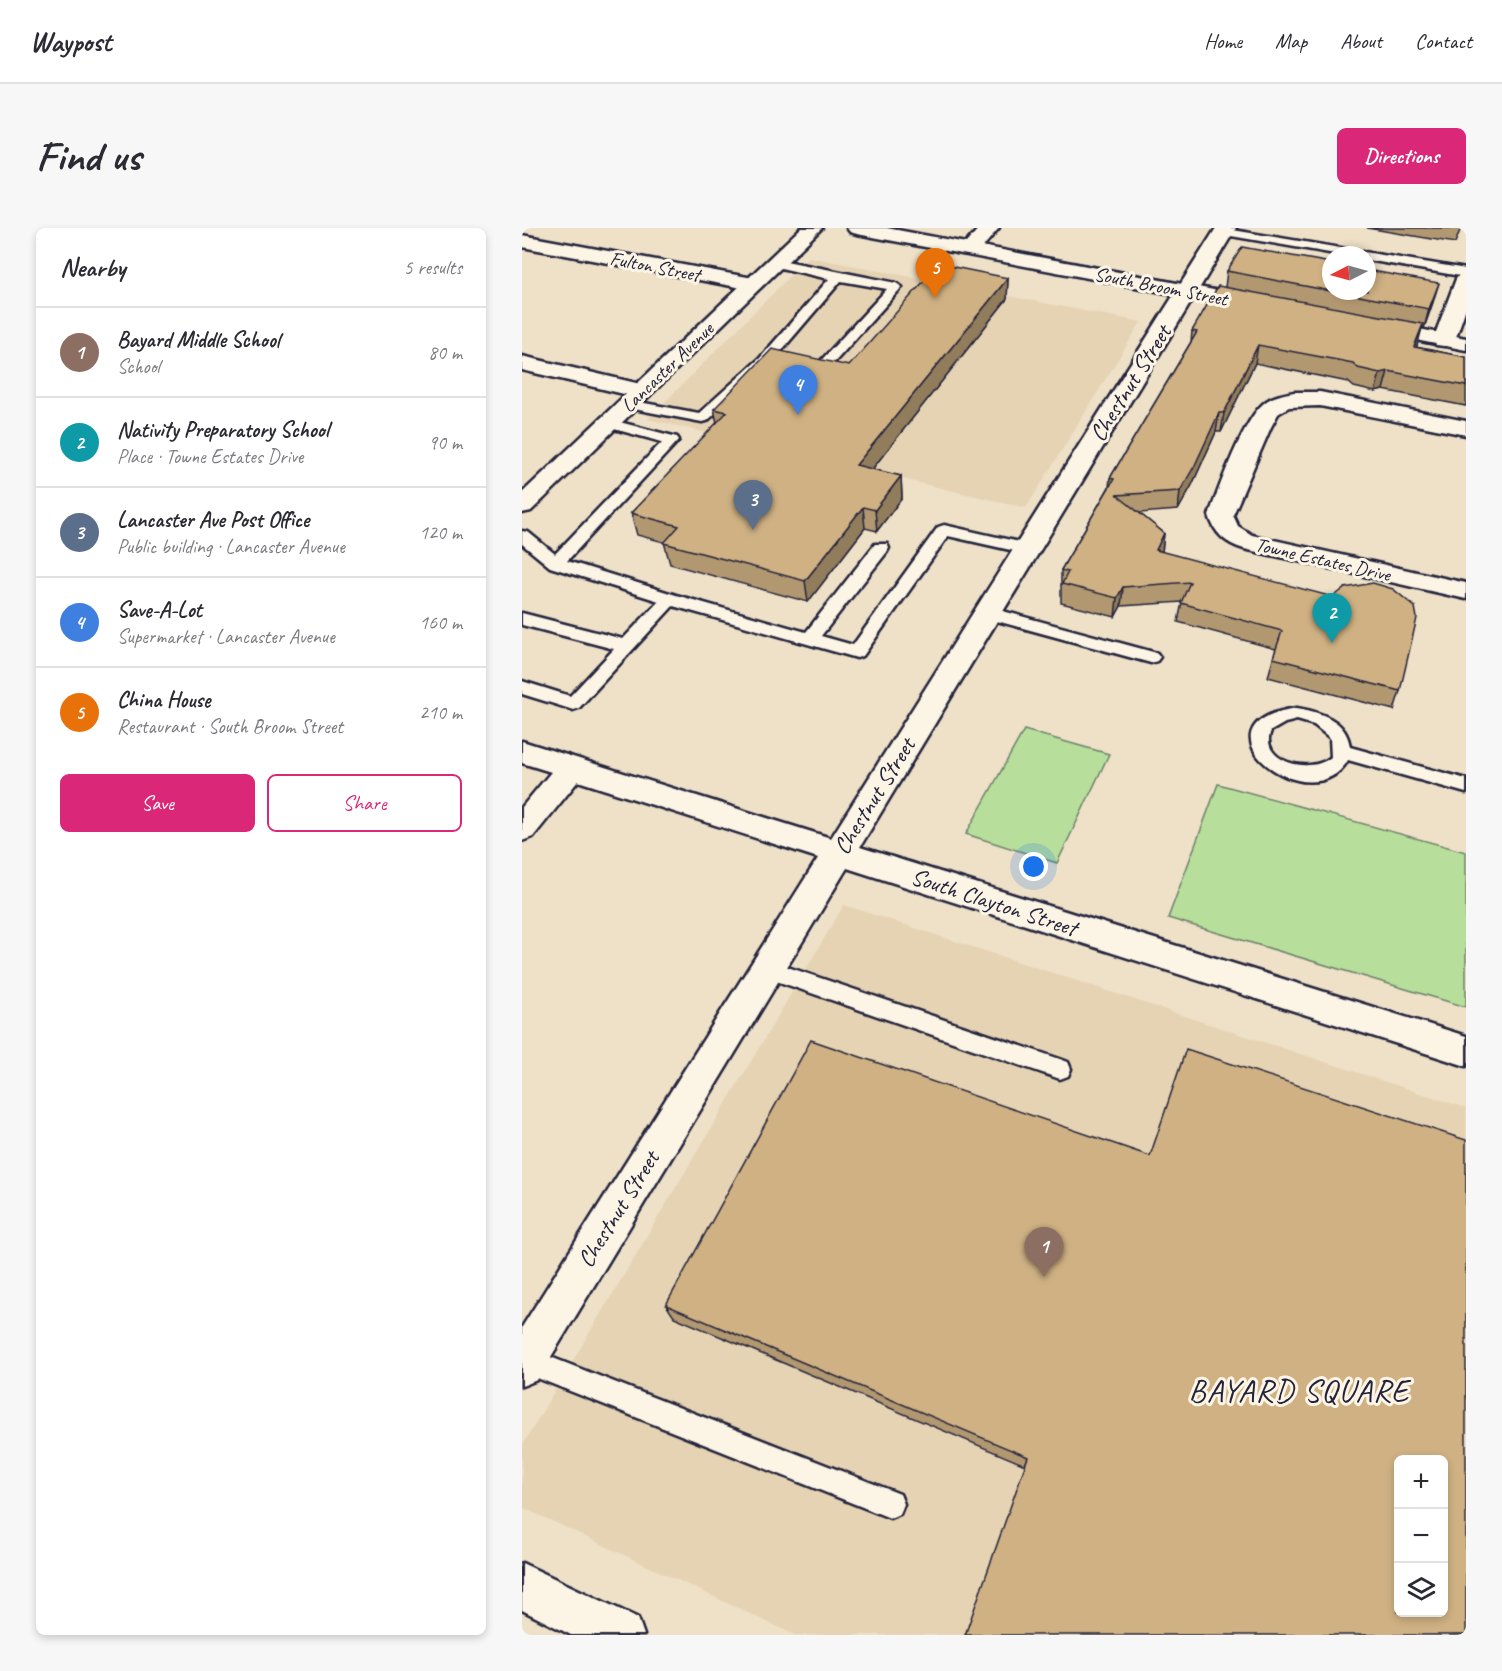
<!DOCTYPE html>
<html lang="en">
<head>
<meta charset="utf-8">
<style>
  :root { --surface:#fff; --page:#f7f7f7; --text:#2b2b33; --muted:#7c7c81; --line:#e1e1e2; --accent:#db2777 }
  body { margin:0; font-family:Caveat,sans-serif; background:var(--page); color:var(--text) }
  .controls { position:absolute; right:18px; bottom:18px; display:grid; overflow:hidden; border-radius:9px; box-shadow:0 3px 9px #0003 }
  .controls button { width:54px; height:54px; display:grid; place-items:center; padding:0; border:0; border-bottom:2px solid var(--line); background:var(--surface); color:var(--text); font:30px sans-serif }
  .compass { position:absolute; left:800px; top:18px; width:54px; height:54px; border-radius:50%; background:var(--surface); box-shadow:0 3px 9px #0003; rotate:264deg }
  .you { position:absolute; left:512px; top:639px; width:21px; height:21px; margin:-15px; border:4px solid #fff; border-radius:50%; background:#1a73e8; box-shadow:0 0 0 9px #1a73e833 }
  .badge { display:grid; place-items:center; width:39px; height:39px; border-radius:50%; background:var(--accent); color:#fff; font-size:20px; font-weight:700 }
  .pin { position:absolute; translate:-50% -50px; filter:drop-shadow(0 2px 3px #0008) }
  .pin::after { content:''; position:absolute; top:32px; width:21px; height:18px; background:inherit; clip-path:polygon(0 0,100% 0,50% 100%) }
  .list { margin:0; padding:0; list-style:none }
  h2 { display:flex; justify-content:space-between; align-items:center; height:78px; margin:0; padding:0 24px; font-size:26px }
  h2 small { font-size:20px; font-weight:400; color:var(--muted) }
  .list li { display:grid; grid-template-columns:39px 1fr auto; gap:18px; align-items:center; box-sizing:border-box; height:90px; padding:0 24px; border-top:2px solid var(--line) }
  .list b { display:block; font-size:22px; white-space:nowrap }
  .list p { margin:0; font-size:20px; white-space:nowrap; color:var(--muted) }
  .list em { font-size:20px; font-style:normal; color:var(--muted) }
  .actions { display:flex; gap:12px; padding:18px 24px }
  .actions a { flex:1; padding:14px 0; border:2px solid var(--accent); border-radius:9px; text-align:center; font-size:21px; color:var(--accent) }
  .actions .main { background:var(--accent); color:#fff }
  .icon { flex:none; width:33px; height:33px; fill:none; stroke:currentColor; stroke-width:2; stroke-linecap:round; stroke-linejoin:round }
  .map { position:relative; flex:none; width:944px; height:1407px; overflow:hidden; border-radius:9px }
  header { display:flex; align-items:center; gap:36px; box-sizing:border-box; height:84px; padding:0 30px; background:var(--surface); border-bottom:2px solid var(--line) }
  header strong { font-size:28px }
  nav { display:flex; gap:33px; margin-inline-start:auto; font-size:21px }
  .intro { display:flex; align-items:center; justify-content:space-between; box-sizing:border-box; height:144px; padding:0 36px }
  h1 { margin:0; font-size:42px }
  .button { padding:15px 27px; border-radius:9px; background:var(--accent); color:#fff; font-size:21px; font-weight:700 }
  main { display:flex; gap:36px; padding:0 36px }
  aside { flex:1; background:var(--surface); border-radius:9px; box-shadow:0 3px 9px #0003 }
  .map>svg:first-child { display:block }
  .built { fill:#e5d3b3; fill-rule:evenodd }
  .green { fill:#b7df9b; stroke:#6c806b; stroke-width:1.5 }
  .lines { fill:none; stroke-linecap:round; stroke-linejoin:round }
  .lane-casing { stroke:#22223b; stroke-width:5 }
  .street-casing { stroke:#22223b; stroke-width:5 }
  .secondary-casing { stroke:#22223b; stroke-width:5 }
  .primary-casing { stroke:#22223b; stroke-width:5 }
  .lane { fill:#fcf5e5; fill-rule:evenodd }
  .street { fill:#fcf5e5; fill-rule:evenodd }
  .secondary { fill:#fcf5e5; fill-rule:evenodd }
  .primary { fill:#fcf5e5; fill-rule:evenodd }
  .wall { fill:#b29871; stroke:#22223b; stroke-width:1.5 }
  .shaded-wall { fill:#917c5c; stroke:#22223b; stroke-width:1.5 }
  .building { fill:#cfb183; stroke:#22223b; stroke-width:1.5; fill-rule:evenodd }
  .labels { text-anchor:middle; stroke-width:6; stroke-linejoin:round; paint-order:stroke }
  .far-street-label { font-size:20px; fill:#22223b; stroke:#fcf5e5 }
  .street-label { font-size:24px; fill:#22223b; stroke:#fcf5e5 }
  .near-neighbourhood-label { font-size:32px; letter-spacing:1.5px; fill:#22223b; stroke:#fcf5e5 }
</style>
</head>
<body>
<header>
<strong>Waypost</strong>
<nav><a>Home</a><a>Map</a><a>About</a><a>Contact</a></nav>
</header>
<div class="intro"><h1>Find us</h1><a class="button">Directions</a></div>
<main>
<aside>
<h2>Nearby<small>5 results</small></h2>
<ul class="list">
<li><span class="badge" style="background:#8d6e63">1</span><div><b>Bayard Middle School</b><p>School</p></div><em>80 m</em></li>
<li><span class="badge" style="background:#0f9aa8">2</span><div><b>Nativity Preparatory School</b><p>Place · Towne Estates Drive</p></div><em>90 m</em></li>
<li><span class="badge" style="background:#5c6f8a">3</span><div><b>Lancaster Ave Post Office</b><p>Public building · Lancaster Avenue</p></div><em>120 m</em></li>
<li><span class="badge" style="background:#3f7fe0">4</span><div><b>Save-A-Lot</b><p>Supermarket · Lancaster Avenue</p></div><em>160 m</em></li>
<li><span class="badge" style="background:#e8710a">5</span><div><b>China House</b><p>Restaurant · South Broom Street</p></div><em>210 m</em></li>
</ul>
<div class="actions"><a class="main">Save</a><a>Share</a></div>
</aside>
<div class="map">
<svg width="944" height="1407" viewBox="0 0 944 1407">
  <rect width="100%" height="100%" fill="#eee1c8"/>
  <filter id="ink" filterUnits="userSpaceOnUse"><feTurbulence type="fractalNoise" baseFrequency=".0167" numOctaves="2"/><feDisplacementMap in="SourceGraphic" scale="12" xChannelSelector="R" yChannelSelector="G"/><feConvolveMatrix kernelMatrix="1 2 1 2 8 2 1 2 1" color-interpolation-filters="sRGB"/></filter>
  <g filter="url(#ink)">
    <path class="built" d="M287,29L619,94L504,280L126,191Z
      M322,677L944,880V1407H273L0,1279V1218ZM876,1232H922V1384H876Z"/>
    <path class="green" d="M502,502L587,526L535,635L444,606Z
      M696,556L944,624V779L646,690Z"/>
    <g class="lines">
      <defs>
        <path id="lane" d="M699,0L944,41V49L845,32V27H819L703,7L699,6Z
          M254,31L374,55L380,59L301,147L282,145L275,141L282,137L293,139L365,61L319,53L248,136L185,193L180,194L101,179L99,176L101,173L106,172L177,185L238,130L307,51L250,38L248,35L250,32Z
          M86,191L155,209L157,212L45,333L154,367L284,404L353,316H365L367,320L365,324L299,408L331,417L416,299L422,297L506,316L514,321L506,326L426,308L341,428L335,430L151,378L57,480L51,482L45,480L0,466V453L48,468L92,421L0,397V385L101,411L137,373L28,339L0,316V303L6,304L33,326L140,214L81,198L79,195Z
          M466,379L635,425L638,429L635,433L629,435L460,389L458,385L460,381Z
          M775,480C798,484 825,492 828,519L944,551V565L826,532C789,597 661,496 775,480ZM775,492L792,497L808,510L809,529C787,548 736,532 749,503L763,495Z
          M245,732L538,831L546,834L549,841L546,848L538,851L237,747L234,741L237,735Z
          M3,1119L378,1266L382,1276L378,1286L368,1290L0,1144V1120Z"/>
        <path id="street" d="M457,0H477L455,26H441L438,22Z
          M694,0H714L338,619L944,808V838L325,640L15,1152L0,1158V1099L296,630L56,553L11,609L0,613V579L29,544L0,535V513L309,610Z
          M0,7L231,50L238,52L241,56L238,60L231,62L0,19Z
          M944,45V80L933,112L930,117L922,118L914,117L911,112L934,51L937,47Z
          M0,128L127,158L130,163L127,168L119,170L0,142Z
          M772,164H798L944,193V207L798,178L767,179L756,186L749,199L711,287L716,298L730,307L944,355V371L722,321C704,316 692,305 687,287C697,260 721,192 742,175C750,168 762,166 772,164Z
          M0,1335L116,1390L122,1407H49L0,1382Z"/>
        <path id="secondary" d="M325,0H365L734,70L741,72L744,76L741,80L734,82L335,6L328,4Z
          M855,93L944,110V122L848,103L844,99L848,95Z"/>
        <path id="primary" d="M279,0H300L9,283L0,285V265Z"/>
      </defs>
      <use href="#lane" class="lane-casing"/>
      <use href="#street" class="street-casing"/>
      <use href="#secondary" class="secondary-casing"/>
      <use href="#primary" class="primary-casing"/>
      <use href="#lane" class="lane"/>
      <use href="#street" class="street"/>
      <use href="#secondary" class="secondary"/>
      <use href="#primary" class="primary"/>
    </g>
    <path class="wall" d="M845,0H939L933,15Z
      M705,43L911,74L902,100L900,99L894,119L944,129V178L861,162L853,164L832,159L826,154L733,135L699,204H694L670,257L656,282L617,285L642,305L640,324L878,463L872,482L746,449L754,421L656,394L660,374L599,378L593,389L539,375V342L587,259L588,250L669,114L670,103L703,59Z
      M486,50L485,71L350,241L379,248L380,270L355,303L343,300L286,374L148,336L142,314L115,307L109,285L195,195L192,181L327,138Z
      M628,928L503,1237L152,1089L144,1077Z"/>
    <path class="shaded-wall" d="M486,50L485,71L336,259L334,237Z
      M917,55L911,74L902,100L907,81Z
      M901,96L896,115L887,138L892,119Z
      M736,117L733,135L699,204L702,185Z
      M866,143L861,162L853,164L858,145Z
      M697,185L694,204L670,257L656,282L658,263Z
      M379,248L380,270L355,303L353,282Z
      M341,279L343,300L286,374L283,353Z
      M642,305L640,324L634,322Z
      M601,359L599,378L593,389L595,370Z"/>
    <path class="building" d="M720,19L809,35V63L705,43Z
      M417,36L486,50L334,237L379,248L353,282L341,279L283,353L142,315L157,298L109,285L205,184L192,181L250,121L327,138Z
      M845,42L917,55L907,81L810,63H845Z
      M696,58L901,96L892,119L944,129V158L866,143L858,145L836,140L831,135L736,117L702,185H697L673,237L658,263L595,267L642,305L634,322L811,369L823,360L851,355L871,361L893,379L895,390L878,463L751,430L760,403L659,375L668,354L601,359L595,370L540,356L546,344L539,342L592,251L588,250L675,104L670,103Z
      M289,812L628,928L664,821L944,912V1407H443L506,1229L144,1077ZM876,1232H921V1384H876Z"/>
  </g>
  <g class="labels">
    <g class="far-street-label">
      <text transform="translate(133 38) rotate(11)" y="7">Fulton Street</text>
      <text transform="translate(639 58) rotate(11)" y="7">South Broom Street</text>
      <text transform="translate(145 139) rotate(-44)" y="7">Lancaster Avenue</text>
      <text transform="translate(801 331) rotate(13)" y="7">Towne Estates Drive</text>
    </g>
    <g class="street-label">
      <text transform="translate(608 155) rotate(-58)" y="8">Chestnut Street</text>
      <text transform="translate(352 568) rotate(-58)" y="8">Chestnut Street</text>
      <text transform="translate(472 674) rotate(18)" y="8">South Clayton Street</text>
      <text transform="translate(96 981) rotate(-58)" y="8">Chestnut Street</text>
    </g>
    <g class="near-neighbourhood-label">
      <text x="777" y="1173">BAYARD SQUARE</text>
    </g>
  </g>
</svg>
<div class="controls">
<button>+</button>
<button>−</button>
<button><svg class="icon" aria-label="layers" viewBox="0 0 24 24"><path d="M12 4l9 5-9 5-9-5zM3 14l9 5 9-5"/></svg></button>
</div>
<svg class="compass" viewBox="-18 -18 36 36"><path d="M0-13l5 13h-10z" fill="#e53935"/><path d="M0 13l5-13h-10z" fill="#7c7c81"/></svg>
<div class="you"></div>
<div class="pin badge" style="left:522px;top:1049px;background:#8d6e63">1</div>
<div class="pin badge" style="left:810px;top:415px;background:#0f9aa8">2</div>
<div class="pin badge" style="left:231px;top:302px;background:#5c6f8a">3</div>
<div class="pin badge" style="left:276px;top:187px;background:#3f7fe0">4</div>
<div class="pin badge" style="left:413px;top:70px;background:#e8710a">5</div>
</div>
</main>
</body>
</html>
